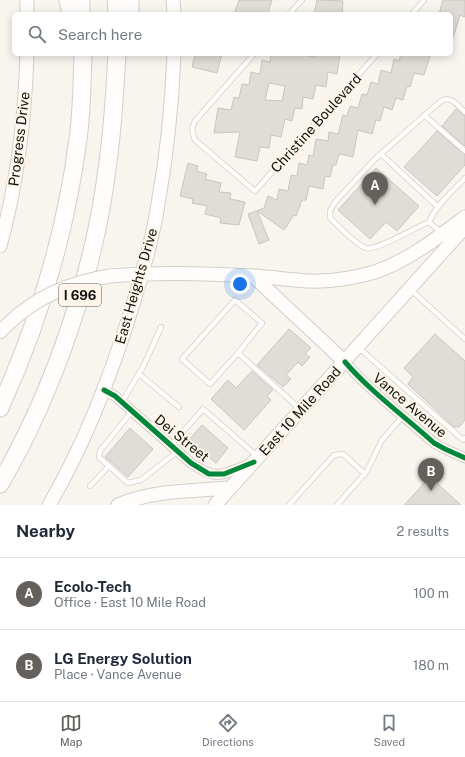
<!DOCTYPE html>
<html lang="en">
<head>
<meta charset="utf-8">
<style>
  :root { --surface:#fff; --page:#f6f6f7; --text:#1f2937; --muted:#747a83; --line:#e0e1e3; --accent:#64615c }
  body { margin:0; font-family:"Public Sans",sans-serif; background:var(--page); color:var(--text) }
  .you { position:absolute; left:240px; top:284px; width:14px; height:14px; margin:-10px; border:3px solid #fff; border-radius:50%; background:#1a73e8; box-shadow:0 0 0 6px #1a73e833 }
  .badge { display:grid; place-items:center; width:26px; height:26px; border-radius:50%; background:var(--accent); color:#fff; font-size:13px; font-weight:700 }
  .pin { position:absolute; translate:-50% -33px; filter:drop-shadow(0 1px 2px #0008) }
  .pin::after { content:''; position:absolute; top:21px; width:14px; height:12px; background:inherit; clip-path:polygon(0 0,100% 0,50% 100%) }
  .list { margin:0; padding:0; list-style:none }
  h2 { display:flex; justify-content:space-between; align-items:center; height:52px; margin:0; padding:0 16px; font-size:17px }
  h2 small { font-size:13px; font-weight:400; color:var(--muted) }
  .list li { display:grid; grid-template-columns:26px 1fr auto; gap:12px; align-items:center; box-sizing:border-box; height:72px; padding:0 16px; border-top:1px solid var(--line) }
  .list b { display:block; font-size:15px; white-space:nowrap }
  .list p { margin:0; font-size:13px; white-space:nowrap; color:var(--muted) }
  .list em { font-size:13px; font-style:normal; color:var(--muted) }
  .icon { flex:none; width:22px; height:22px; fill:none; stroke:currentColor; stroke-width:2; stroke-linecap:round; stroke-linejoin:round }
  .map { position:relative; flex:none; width:465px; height:505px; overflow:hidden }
  .search { position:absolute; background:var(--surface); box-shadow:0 2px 10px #0003; left:12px; right:12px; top:12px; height:44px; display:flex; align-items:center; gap:10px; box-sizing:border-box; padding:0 14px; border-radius:6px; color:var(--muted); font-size:15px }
  .sheet { height:196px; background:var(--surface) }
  nav { display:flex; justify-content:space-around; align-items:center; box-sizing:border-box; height:56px; border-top:1px solid var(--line); background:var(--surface); font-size:11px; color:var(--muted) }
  nav a { display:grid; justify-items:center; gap:2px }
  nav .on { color:var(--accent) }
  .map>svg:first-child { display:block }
  .building { fill:#e0dcd7; stroke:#c9c6c1; fill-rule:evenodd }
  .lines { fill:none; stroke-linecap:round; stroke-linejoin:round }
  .lane-casing { stroke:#d2cfca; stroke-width:6 }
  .street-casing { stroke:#d2cfca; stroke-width:11 }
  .secondary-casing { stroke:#d2cfca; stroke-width:15 }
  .highway-casing { stroke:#d2cfca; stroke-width:19 }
  .lane { stroke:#fefdfc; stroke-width:4.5 }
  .street { stroke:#fefdfc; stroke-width:9 }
  .secondary { stroke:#fefdfc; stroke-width:13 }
  .highway { stroke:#fefdfc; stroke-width:17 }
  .secondary-bridge-casing { stroke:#d2cfca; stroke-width:15; stroke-linecap:butt }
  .secondary-bridge { stroke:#fefdfc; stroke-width:13 }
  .cycleway-casing { stroke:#fdf5e9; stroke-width:8 }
  .cycleway { stroke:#00873e; stroke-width:5 }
  .labels { text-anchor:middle; stroke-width:4; stroke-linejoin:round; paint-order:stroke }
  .shield { fill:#fdf5e9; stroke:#5a5650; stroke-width:1 }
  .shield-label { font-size:13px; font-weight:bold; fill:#14120e }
  .street-label { font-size:14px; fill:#14120e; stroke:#fdf5e9 }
</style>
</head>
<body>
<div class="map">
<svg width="465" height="505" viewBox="0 0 465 505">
  <rect width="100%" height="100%" fill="#f8f4ee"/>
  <path class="building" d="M239,0H272L268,14H234Z
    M317,0L343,1L342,14H314Z
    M443,0H465V17L460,15L453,38H451V14H439Z
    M195,54H222L217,73L192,67Z
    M271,54H297L315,57L316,54H340L337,74L328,72L326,87L316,85L313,99L303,97L302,109L295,108L292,121L285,119L281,137L271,135L269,148L260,147L257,161L235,157L240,132L214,133L218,108L231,110L234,97L239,98L242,84L249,85L251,72L260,74L262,60L270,62ZM269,83L285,86L282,101L265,100Z
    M401,54H421L430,56L424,75L414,73L410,87L407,86L403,100L396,98L392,110L384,107L380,121L376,120L372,134L358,130L353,157L339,154L336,165H333L330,177L325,176L323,189L309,186L306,200H302L296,216L294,215L284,230L257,211L269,240L259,244L248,214L264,208L268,196L277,200L279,189L288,191L291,175L297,176L299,163L307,165L309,155L313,156L316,139L328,141L329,132L338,134L343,115L347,116L350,106L358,108L362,94L367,95L371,82L378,84L381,70L391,73L394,59L399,61Z
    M456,109L465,116V146L442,126Z
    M437,131L465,155V165L437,196L404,167Z
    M188,163L198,166L197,171L207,174L205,179L221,183L219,192L231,193L230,199L245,202L239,225L220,223L221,218L205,214L207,206L192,203L193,199L180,196Z
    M376,168L419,206L397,231L386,222L370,239L338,210Z
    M289,329L311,348L305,354L310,357L302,366L298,362L286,375L291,379L283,387L257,365Z
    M435,334L465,361V420L459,427H454L408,384L413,377L404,368Z
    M252,371L273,390L267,396L271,400L244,430L211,399L228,380L236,388Z
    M202,425L228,448L216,463L189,440Z
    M130,428L153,449L128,477L105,457Z
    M430,477L461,505H404Z"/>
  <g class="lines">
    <defs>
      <path id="lane" d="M289,14L302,0
        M412,14L424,0
        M254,54L195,121C191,128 192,133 195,140L255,191L377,54
        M424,115L465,151
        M381,154L438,207
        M429,222C416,227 377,251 366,248C355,244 341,228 332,220L330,217V211L335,202L375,159L441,101C451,95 458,106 465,112
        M442,233L429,222C436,205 453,191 465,178
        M410,289L465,339
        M358,347L463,440L465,438
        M238,353L210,384L182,359L235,300L262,323L238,353L300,409
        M139,374L179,407
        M122,402L144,365L161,327
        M132,411L100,451L99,457L128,483L141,480L178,451
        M171,445L203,409L257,456
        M90,486L109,466
        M289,505L334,455L343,454L365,474
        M337,505L367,471L382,440L403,416"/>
      <path id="street" d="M345,362C371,392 404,416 434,443L445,449L465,458
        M104,390L115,396L191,463C219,482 222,474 250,464"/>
      <path id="secondary" d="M27,0V14
        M173,0L174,14
        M0,246C17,184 25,119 27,54
        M110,276C157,272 204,273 252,276C271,277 290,280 309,281C331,282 354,278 375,272C409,260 437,238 465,217
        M253,276L345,362
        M0,332L8,324
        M49,505C86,442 112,373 133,304C143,272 153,238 158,204C167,155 172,104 174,54
        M118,505C153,490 193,491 230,488
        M215,505L465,227"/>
      <path id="highway" d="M68,0L71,14
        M81,0V14
        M116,0L117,14
        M130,14V0
        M0,408C39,322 66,232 78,139C82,111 82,82 83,54
        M0,484C55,389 95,271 108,162C113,126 115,90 117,54"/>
    </defs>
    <use href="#lane" class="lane-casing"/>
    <use href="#street" class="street-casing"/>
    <use href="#secondary" class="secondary-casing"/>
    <use href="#highway" class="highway-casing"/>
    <use href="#lane" class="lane"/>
    <use href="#street" class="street"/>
    <use href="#secondary" class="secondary"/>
    <use href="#highway" class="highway"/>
    <defs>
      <path id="secondary-bridge" d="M8,324C36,297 71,282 110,276"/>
    </defs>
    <use href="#secondary-bridge" class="secondary-bridge-casing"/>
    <use href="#secondary-bridge" class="secondary-bridge"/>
    <defs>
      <path id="cycleway" d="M345,362C371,392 404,416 434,443L445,449L465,458
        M104,390L115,396L191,463L209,474H224L254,462"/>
    </defs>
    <use href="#cycleway" class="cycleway-casing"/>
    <use href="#cycleway" class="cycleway"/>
  </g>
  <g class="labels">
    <rect class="shield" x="59" y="284" width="42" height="22" rx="3"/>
    <g class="shield-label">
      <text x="80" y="300">I 696</text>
    </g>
    <g class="street-label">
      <text transform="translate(316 123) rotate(-48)" y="5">Christine Boulevard</text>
      <text transform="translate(19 139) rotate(-83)" y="5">Progress Drive</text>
      <text transform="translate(136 286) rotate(-74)" y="5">East Heights Drive</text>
      <text transform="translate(410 405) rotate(40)" y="5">Vance Avenue</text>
      <text transform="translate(300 411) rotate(-48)" y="5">East 10 Mile Road</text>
      <text transform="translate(182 438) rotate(39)" y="5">Dei Street</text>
    </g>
  </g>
</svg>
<div class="you"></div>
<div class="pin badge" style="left:375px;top:205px">A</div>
<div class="pin badge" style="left:431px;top:491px">B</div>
<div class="search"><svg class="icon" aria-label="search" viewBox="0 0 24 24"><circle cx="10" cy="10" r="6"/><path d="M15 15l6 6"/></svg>Search here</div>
</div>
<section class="sheet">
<h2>Nearby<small>2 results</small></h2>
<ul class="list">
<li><span class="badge">A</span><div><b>Ecolo-Tech</b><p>Office · East 10 Mile Road</p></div><em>100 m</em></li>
<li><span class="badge">B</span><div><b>LG Energy Solution</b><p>Place · Vance Avenue</p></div><em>180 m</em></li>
</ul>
</section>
<nav>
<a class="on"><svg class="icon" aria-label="map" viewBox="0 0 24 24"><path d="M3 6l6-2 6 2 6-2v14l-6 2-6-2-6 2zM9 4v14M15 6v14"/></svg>Map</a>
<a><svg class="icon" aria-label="directions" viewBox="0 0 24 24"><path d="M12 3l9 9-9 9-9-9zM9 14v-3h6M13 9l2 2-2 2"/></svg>Directions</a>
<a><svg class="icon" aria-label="saved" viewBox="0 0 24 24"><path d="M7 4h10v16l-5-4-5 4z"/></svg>Saved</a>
</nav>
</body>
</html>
